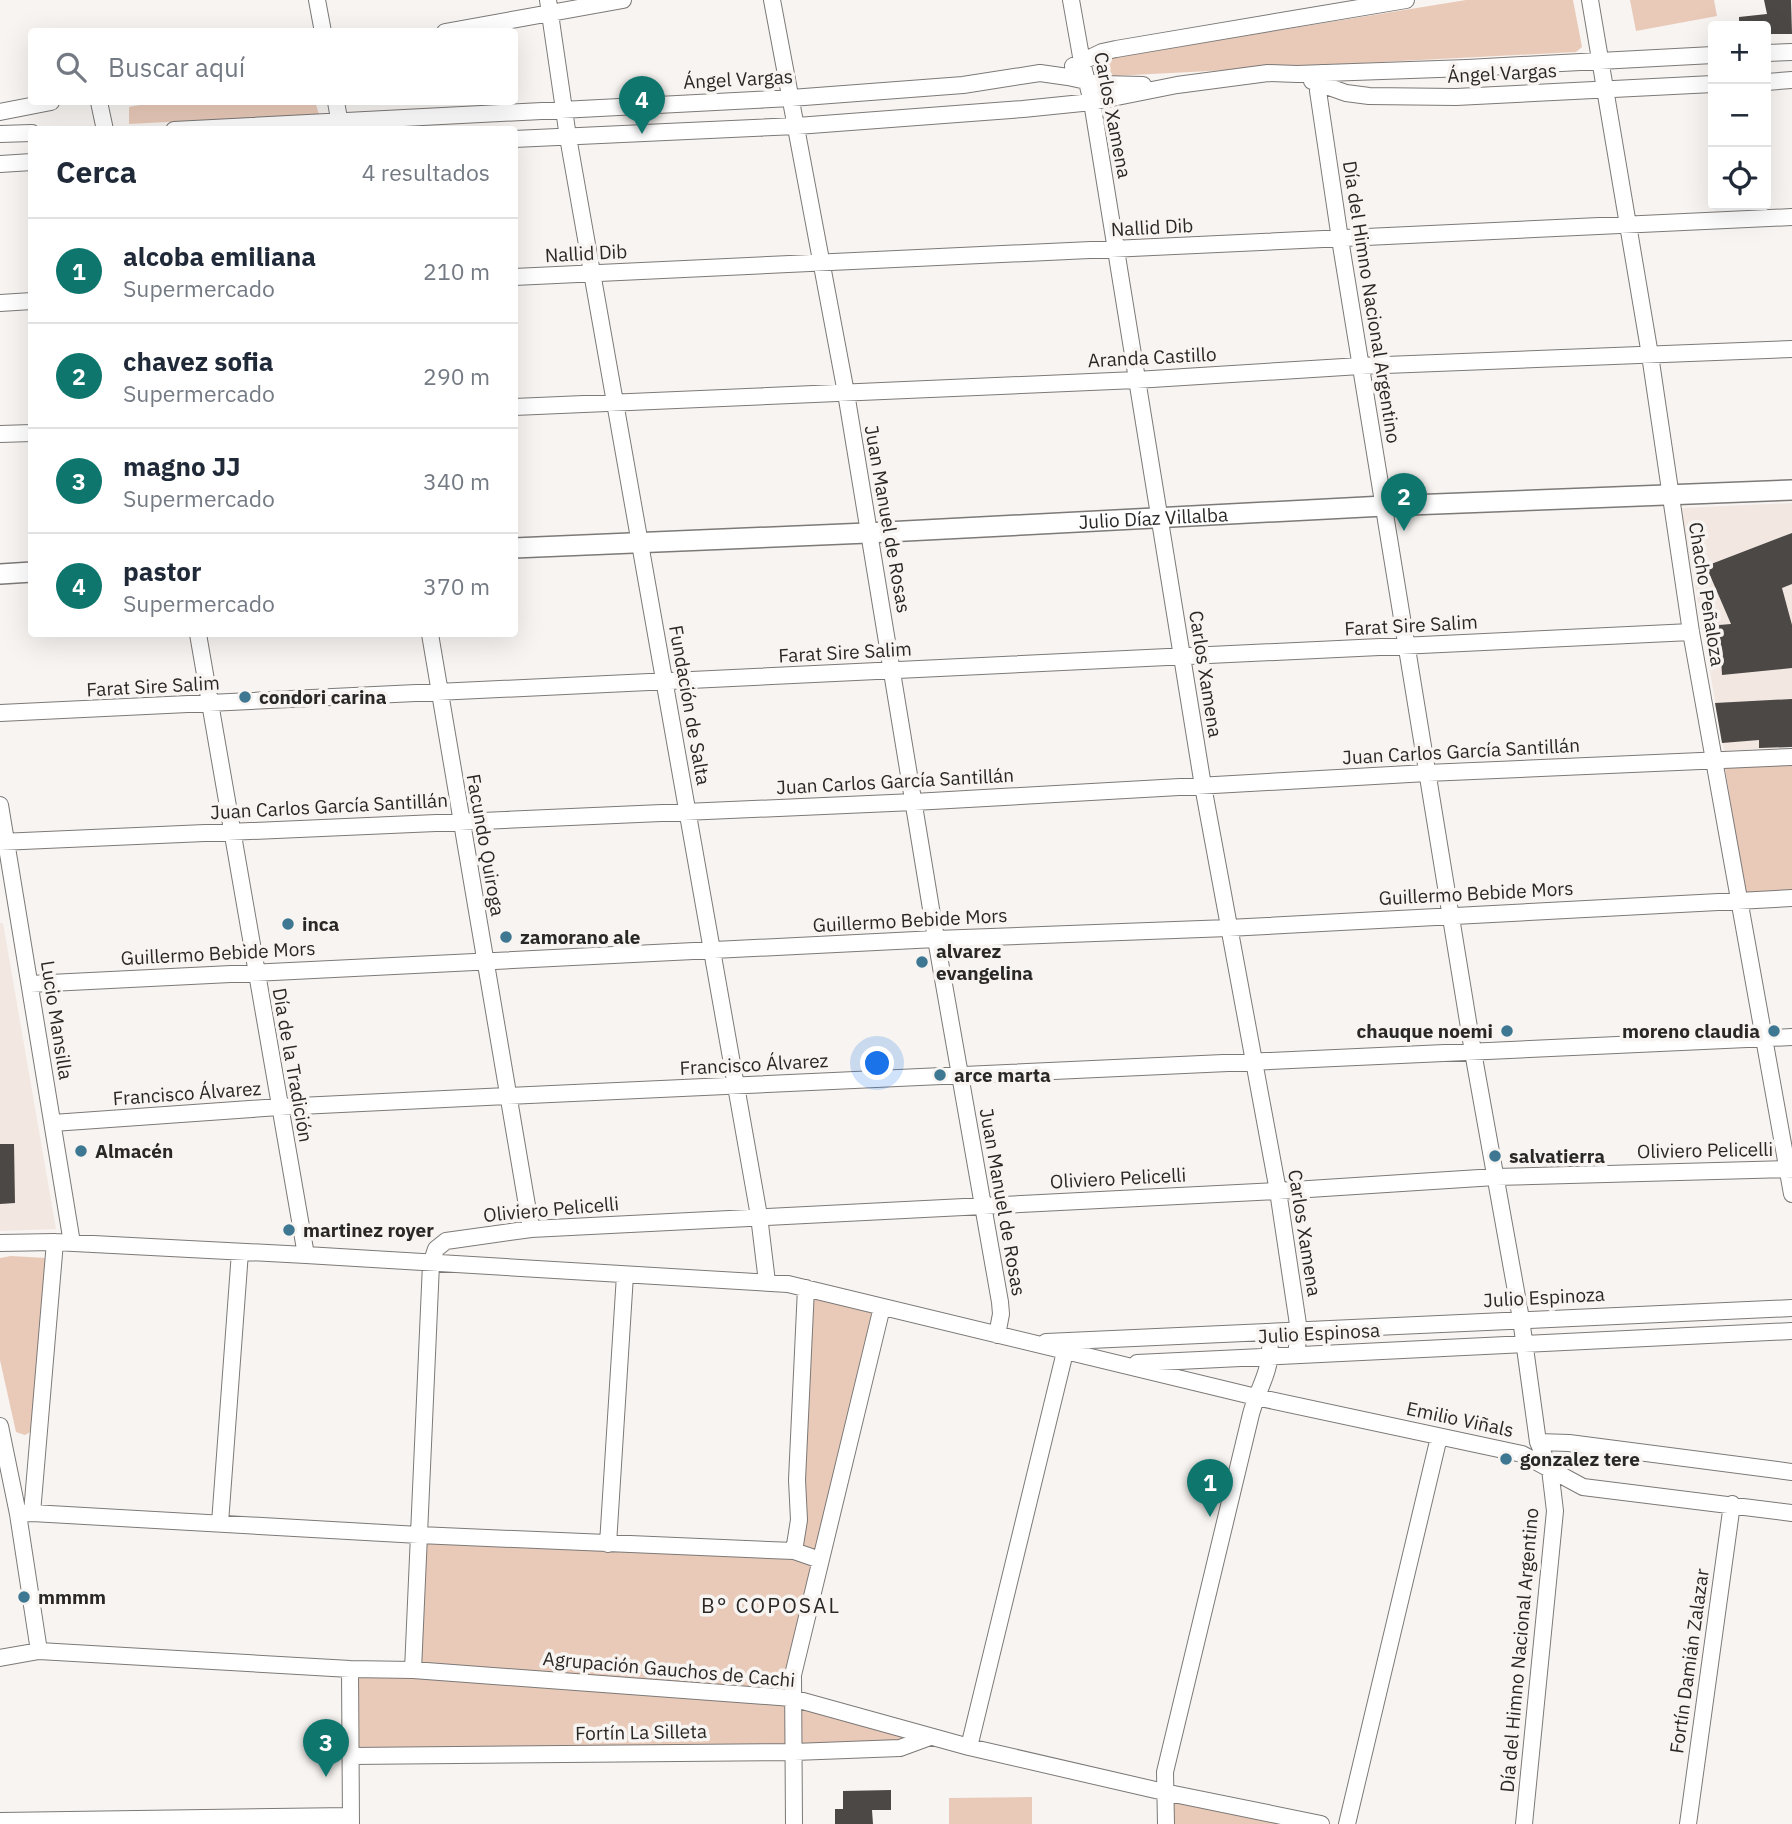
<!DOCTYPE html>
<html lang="es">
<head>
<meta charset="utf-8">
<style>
  :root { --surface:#fff; --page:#f6f6f7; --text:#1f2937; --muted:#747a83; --line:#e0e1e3; --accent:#0f766e }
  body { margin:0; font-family:"IBM Plex Sans",sans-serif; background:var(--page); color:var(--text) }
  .controls { position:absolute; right:21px; top:21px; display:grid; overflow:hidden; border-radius:7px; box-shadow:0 7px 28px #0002 }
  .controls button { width:63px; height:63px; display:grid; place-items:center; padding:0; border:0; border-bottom:2px solid var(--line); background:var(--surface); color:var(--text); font:35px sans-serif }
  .you { position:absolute; left:878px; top:1064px; width:24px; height:24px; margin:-18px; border:5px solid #fff; border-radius:50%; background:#1a73e8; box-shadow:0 0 0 10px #1a73e833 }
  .badge { display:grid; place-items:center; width:46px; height:46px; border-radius:50%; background:var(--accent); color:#fff; font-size:23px; font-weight:700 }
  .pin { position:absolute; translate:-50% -58px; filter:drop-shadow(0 2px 4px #0008) }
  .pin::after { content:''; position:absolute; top:37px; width:24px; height:21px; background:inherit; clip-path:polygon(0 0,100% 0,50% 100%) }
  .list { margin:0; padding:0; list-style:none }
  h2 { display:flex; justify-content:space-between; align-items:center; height:91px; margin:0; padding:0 28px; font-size:30px }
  h2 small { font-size:23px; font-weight:400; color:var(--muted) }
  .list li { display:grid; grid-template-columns:46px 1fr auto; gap:21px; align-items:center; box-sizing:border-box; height:105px; padding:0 28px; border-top:2px solid var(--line) }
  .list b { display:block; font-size:26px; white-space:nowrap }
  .list p { margin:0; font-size:23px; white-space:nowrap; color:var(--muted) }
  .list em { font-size:23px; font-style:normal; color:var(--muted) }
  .icon { flex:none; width:38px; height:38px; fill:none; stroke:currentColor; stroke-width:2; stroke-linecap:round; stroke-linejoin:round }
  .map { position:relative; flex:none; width:1792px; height:1824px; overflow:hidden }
  .search { position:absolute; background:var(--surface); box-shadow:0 7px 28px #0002; left:28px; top:28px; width:490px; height:77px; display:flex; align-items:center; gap:18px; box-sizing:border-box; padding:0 24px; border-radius:7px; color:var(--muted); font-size:26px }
  .panel { position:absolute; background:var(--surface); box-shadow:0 7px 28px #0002; left:28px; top:126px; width:490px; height:511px; border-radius:7px }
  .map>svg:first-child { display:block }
  .built { fill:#f2e7e1 }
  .green { fill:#e9cab9 }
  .building { fill:#4b4846 }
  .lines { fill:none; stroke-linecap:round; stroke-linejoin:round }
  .minor-casing { stroke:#7c7977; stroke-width:18 }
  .tertiary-casing { stroke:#7c7977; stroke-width:22 }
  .minor { stroke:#fff; stroke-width:16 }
  .tertiary { stroke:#fff; stroke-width:19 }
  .poi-dot { fill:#3e7791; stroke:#f7f4f1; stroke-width:2.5 }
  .labels { text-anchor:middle; stroke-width:7; stroke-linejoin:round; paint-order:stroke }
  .street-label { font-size:19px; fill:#2a2827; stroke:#f7f4f1 }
  .poi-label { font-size:19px; font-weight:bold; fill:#2a2827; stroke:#f7f4f1; text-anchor:start }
  .neighbourhood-label { font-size:21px; letter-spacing:2px; fill:#2a2827; stroke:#f7f4f1 }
</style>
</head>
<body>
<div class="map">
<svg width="1792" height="1824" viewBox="0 0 1792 1824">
  <rect width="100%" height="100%" fill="#f7f4f1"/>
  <path class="built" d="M1792,503V747L1724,751L1681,508Z
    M0,923H3L56,1229L0,1231Z"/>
  <path class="green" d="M1466,0H1573L1582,47L1576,52L1113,76L1103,59Z
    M1630,0H1714L1717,16L1636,31Z
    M156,102H315L319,114L129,124V107Z
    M1792,764V892L1745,894L1725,768Z
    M11,1256L47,1258L34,1430L25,1435L16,1432L0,1360V1258Z
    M806,1288L882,1307L792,1698L930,1737L900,1748L350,1756V1669L413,1670L419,1535L794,1551Z
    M1164,1792L1317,1824H1166Z
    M1032,1797V1824H949V1798Z"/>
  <path class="building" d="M1764,0H1791L1792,34H1766V26H1739V17L1767,14Z
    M1792,533V584L1782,588L1792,625V668L1722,675L1719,625L1731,624L1706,566Z
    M1792,699V747L1759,748V740L1722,743L1715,703Z
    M0,1144H14L15,1203L0,1204Z
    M891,1790V1810H872L873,1824H835V1809H843V1791Z"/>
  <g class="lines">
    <defs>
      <path id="minor" d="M317,0L323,32
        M548,0L568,137L759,1216L767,1282
        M772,0L846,393L936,939L1000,1302L1001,1314L997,1335
        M1071,0L1082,62L1092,102L1203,786L1278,1191L1299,1331L1296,1355
        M1590,0L1650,355L1691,632L1792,1194
        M445,32L623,0
        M1766,53L1792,52
        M1073,66L1102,52L1116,49L1406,0
        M1322,73L1318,91L1340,239L1473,1052L1521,1319L1538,1442L1550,1469L1555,1511L1524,1824
        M1312,81L1346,93L1369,96L1456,97L1713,84
        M1766,82L1792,80
        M99,102L105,130
        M336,102L341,130
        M0,112L51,102
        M174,130L791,98L963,85L1040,73L1068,77L1100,84L1143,85
        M0,134L32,133
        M514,139L797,126L1023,109L1092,102L1177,85L1268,73L1297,74L1467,68L1713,55
        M0,164L32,162
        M514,277L1792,217
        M0,303L32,301
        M514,407L1136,380L1360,366L1792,349
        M0,434L32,433
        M198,634L306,1255
        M430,634L531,1229
        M0,713L1691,632
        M0,805L72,1243
        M0,842L914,802L1427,773L1792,757
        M30,984L936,939L1228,928L1792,898
        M53,1123L279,1107L507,1096L1792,1037
        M0,1243L55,1242L306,1255L788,1284L1256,1397L1522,1454L1583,1487L1792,1513
        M1046,1342L1792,1308
        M1137,1363L1792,1331
        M0,1426L18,1514L39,1651
        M1538,1442L1569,1443L1792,1472
        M32,1513L55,1242
        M18,1514L32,1513L419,1535L794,1551L820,1560
        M220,1523L240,1252
        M608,1544L625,1275
        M794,1551L799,1520L797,1480L806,1288
        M0,1658L39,1651L350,1669L413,1670L792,1698L969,1747L1164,1792L1321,1824
        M350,1669L351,1824
        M413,1670L431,1264L436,1249L446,1241L531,1229L1278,1191L1495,1177L1792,1169
        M969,1747L1065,1352
        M350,1756L794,1752L900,1748L930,1737
        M0,1821L350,1816
        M794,1824L793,1675L882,1307
        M1166,1824L1165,1772L1251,1414C1257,1391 1270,1373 1270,1349
        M1347,1824L1439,1437
        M1688,1824L1732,1504"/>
      <g id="tertiary">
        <path id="s1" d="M514,548L867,533L1384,506L1792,490"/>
        <path d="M0,574L32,572"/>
      </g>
    </defs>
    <use href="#minor" class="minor-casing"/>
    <use href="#tertiary" class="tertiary-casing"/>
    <use href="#minor" class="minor"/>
    <use href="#tertiary" class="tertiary"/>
  </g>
  <g class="poi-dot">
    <circle cx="245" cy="697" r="7"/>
    <circle cx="288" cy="924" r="7"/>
    <circle cx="506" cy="937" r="7"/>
    <circle cx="922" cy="962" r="7"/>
    <circle cx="1507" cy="1031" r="7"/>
    <circle cx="1774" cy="1031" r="7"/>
    <circle cx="940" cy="1075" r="7"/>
    <circle cx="81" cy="1151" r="7"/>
    <circle cx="1495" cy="1156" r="7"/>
    <circle cx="289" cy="1230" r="7"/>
    <circle cx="1506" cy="1459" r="7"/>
    <circle cx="24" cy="1597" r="7"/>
  </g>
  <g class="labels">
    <g class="street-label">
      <text transform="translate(1502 73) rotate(-3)" y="7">Ángel Vargas</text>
      <text transform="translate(738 79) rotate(-3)" y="7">Ángel Vargas</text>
      <text transform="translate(1113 115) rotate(79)" y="7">Carlos Xamena</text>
      <text transform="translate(1152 227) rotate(-3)" y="7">Nallid Dib</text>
      <text transform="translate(586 253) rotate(-3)" y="7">Nallid Dib</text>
      <text transform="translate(1372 302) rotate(81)" y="7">Día del Himno Nacional Argentino</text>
      <text transform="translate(1152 357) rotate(-3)" y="7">Aranda Castillo</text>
      <text dy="7" stroke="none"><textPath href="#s1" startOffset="640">Julio Díaz Villalba</textPath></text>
      <text transform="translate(888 519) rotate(80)" y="7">Juan Manuel de Rosas</text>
      <text transform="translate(1707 594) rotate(81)" y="7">Chacho Peñaloza</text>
      <text transform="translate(1411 625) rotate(-3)" y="7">Farat Sire Salim</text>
      <text transform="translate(845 652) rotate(-3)" y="7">Farat Sire Salim</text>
      <text transform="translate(1206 674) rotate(81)" y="7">Carlos Xamena</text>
      <text transform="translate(153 686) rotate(-3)" y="7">Farat Sire Salim</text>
      <text transform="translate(690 705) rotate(80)" y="7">Fundación de Salta</text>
      <text transform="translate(1461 751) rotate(-3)" y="7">Juan Carlos García Santillán</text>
      <text transform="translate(895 781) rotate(-3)" y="7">Juan Carlos García Santillán</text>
      <text transform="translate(329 806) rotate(-3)" y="7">Juan Carlos García Santillán</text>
      <text transform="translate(486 845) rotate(80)" y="7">Facundo Quiroga</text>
      <text transform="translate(1476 893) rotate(-3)" y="7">Guillermo Bebide Mors</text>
      <text transform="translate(910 920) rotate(-3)" y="7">Guillermo Bebide Mors</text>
      <text transform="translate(218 953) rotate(-3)" y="7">Guillermo Bebide Mors</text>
      <text transform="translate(57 1020) rotate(81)" y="7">Lucio Mansilla</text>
      <text transform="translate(754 1064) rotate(-3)" y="7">Francisco Álvarez</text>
      <text transform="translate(293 1065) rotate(80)" y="7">Día de la Tradición</text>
      <text transform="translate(187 1093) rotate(-4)" y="7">Francisco Álvarez</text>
      <text transform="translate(1705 1150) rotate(-1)" y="7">Oliviero Pelicelli</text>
      <text transform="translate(1118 1178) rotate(-3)" y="7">Oliviero Pelicelli</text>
      <text transform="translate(1003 1202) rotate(80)" y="7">Juan Manuel de Rosas</text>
      <text transform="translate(551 1209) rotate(-5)" y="7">Oliviero Pelicelli</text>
      <text transform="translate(1305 1233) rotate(81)" y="7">Carlos Xamena</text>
      <text transform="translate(1544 1297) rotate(-3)" y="7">Julio Espinoza</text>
      <text transform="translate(1319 1333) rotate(-3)" y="7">Julio Espinosa</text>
      <text transform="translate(1460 1419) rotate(12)" y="7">Emilio Viñals</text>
      <text transform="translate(1519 1650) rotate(-85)" y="7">Día del Himno Nacional Argentino</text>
      <text transform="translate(1689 1661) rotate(-82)" y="7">Fortín Damián Zalazar</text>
      <text transform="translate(669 1669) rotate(5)" y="7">Agrupación Gauchos de Cachi</text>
      <text transform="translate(641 1732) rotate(-1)" y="7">Fortín La Silleta</text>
    </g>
    <g class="poi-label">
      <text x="259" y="704">condori carina</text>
      <text x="302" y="931">inca</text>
      <text x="520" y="944">zamorano ale</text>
      <text x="936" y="958">alvarez<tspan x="936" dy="22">evangelina</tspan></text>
      <text x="1493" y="1038" text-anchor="end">chauque noemi</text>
      <text x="1760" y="1038" text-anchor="end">moreno claudia</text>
      <text x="954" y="1082">arce marta</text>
      <text x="95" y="1158">Almacén</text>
      <text x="1509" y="1163">salvatierra</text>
      <text x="303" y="1237">martinez royer</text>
      <text x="1520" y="1466">gonzalez tere</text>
      <text x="38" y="1604">mmmm</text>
    </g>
    <g class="neighbourhood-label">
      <text x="771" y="1613">B° COPOSAL</text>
    </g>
  </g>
</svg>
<div class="controls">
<button>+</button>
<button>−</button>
<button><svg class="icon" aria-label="locate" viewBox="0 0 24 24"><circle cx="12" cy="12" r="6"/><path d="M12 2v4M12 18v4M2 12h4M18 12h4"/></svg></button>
</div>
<div class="you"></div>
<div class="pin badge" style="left:1210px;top:1517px">1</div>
<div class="pin badge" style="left:1404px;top:531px">2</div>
<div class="pin badge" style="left:326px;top:1777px">3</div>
<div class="pin badge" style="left:642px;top:134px">4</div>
<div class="search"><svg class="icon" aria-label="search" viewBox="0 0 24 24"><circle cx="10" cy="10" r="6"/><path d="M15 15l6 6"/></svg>Buscar aquí</div>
<section class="panel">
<h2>Cerca<small>4 resultados</small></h2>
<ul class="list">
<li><span class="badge">1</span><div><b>alcoba emiliana</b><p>Supermercado</p></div><em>210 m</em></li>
<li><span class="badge">2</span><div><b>chavez sofia</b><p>Supermercado</p></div><em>290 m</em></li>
<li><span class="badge">3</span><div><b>magno JJ</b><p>Supermercado</p></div><em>340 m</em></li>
<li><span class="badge">4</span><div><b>pastor</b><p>Supermercado</p></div><em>370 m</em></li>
</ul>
</section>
</div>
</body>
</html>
